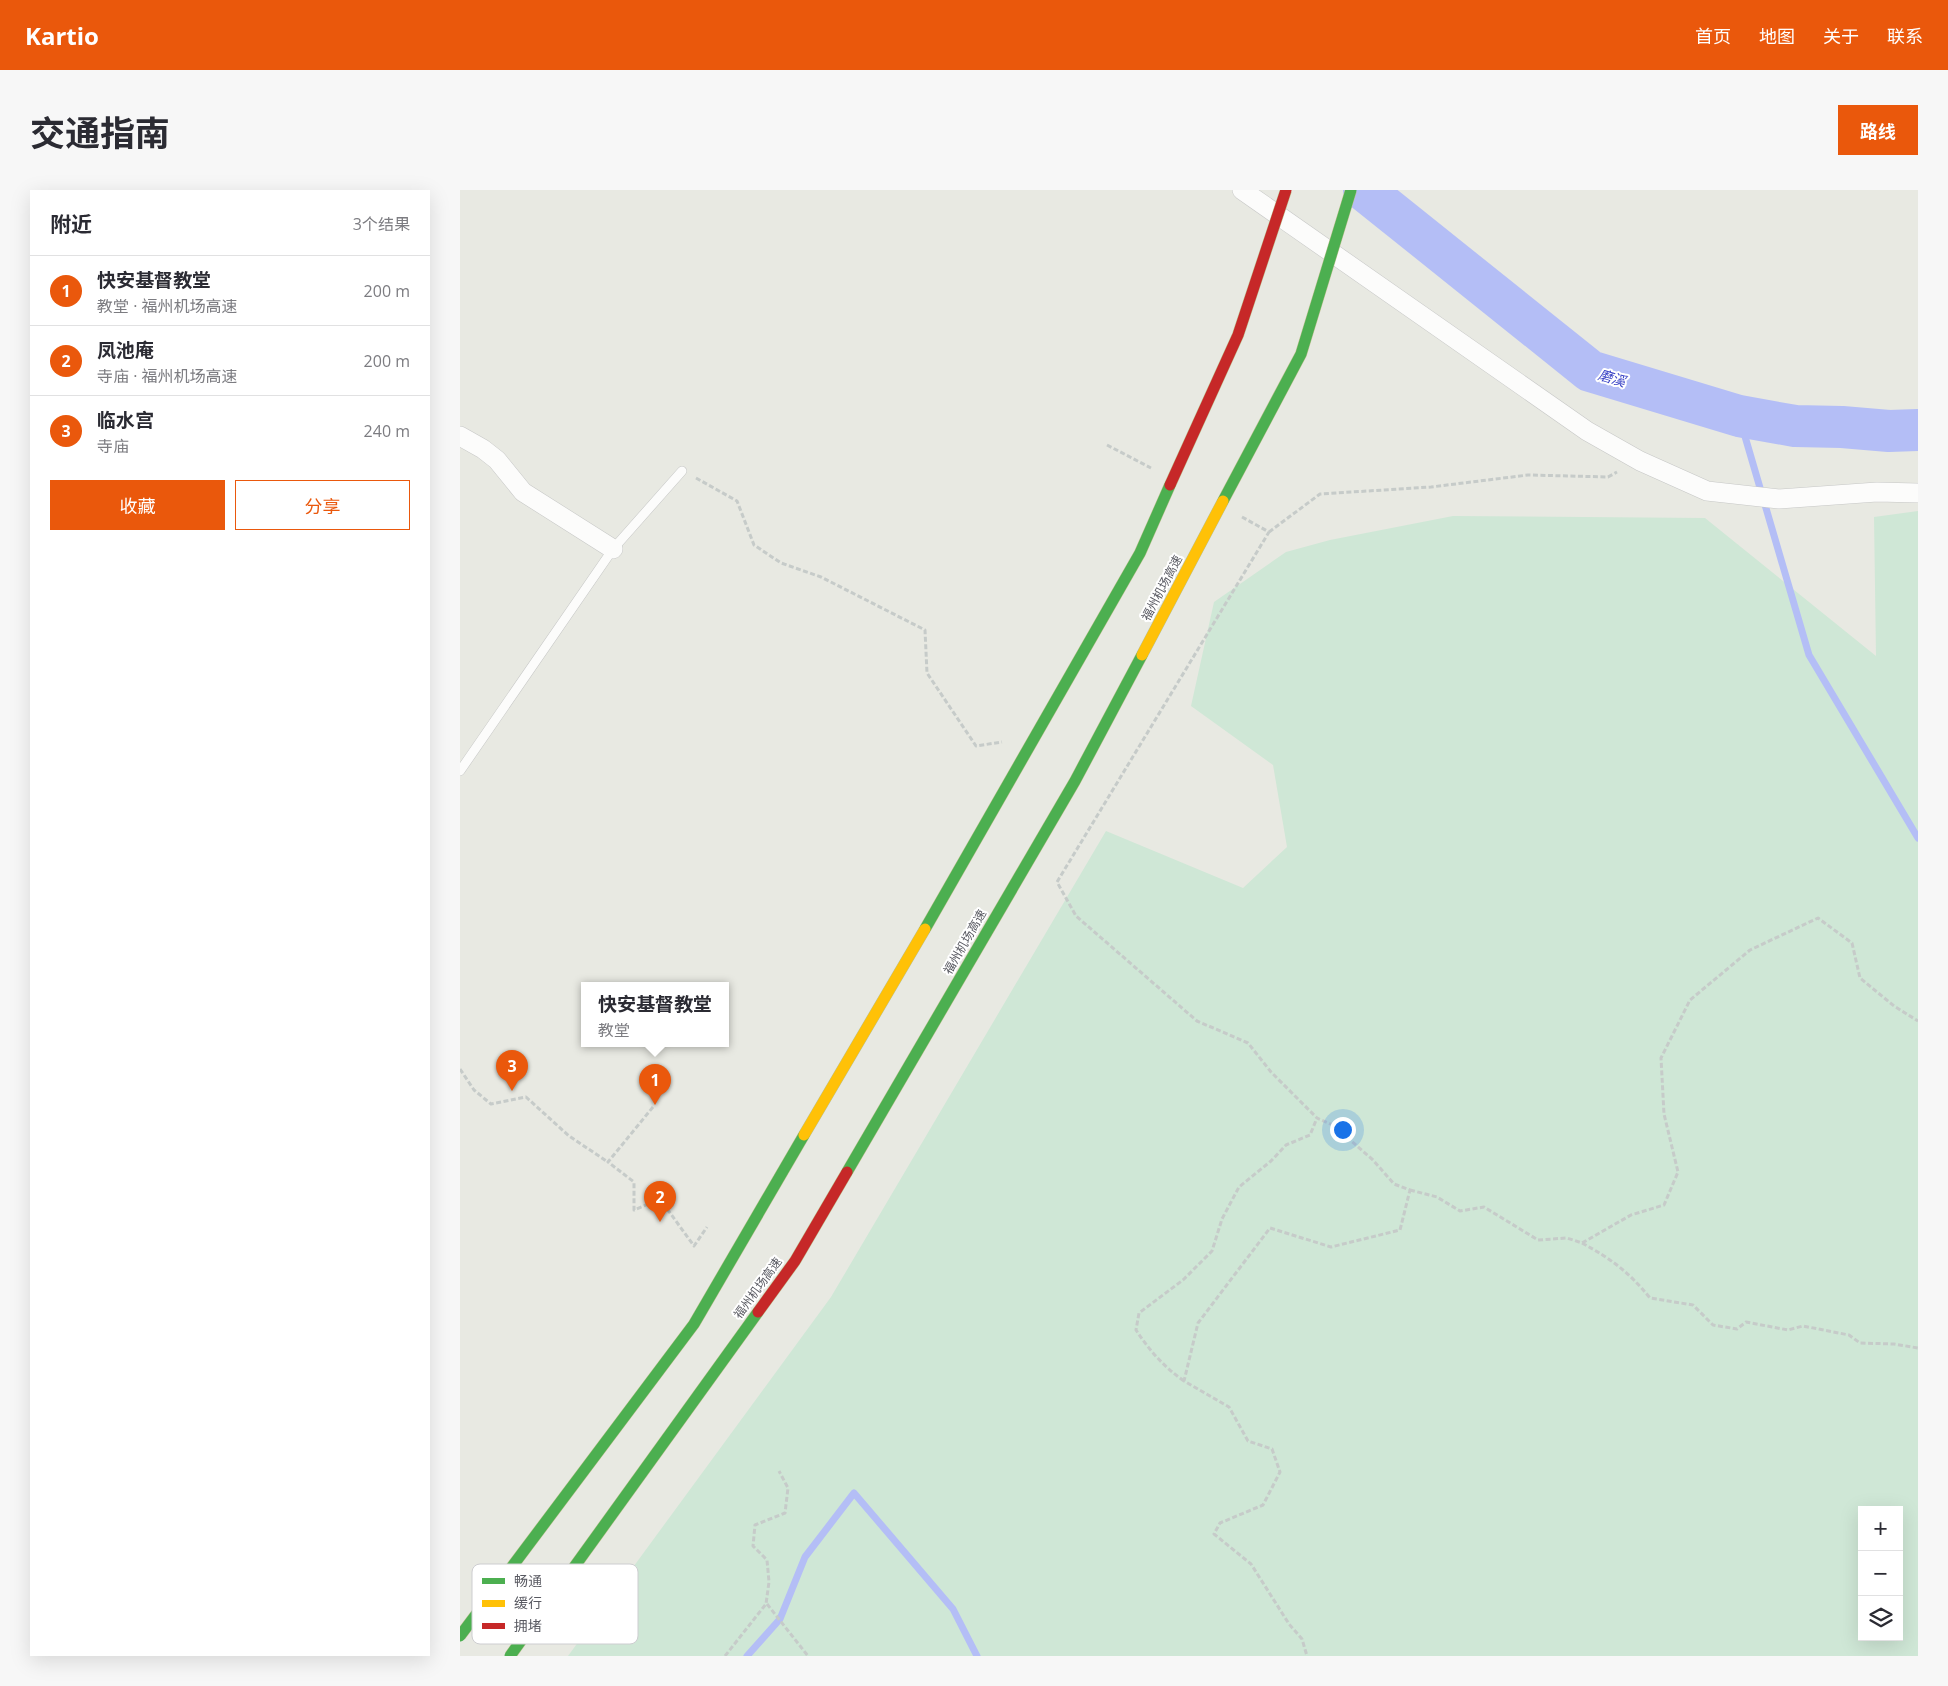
<!DOCTYPE html>
<html lang="zh">
<head>
<meta charset="utf-8">
<style>
  :root { --surface:#fff; --page:#f7f7f7; --text:#2b2b33; --muted:#7c7c81; --line:#e1e1e2; --accent:#ea580c }
  body { margin:0; font-family:"Open Sans","Noto Sans SC",sans-serif; background:var(--page); color:var(--text) }
  .controls { position:absolute; right:15px; bottom:15px; display:grid; overflow:hidden; border-radius:0px; box-shadow:0 5px 20px #0002 }
  .controls button { width:45px; height:45px; display:grid; place-items:center; padding:0; border:0; border-bottom:1px solid var(--line); background:var(--surface); color:var(--text); font:25px sans-serif }
  .you { position:absolute; left:882px; top:939px; width:18px; height:18px; margin:-12px; border:4px solid #fff; border-radius:50%; background:#1a73e8; box-shadow:0 0 0 8px #1a73e833 }
  .badge { display:grid; place-items:center; width:32px; height:32px; border-radius:50%; background:var(--accent); color:#fff; font-size:16px; font-weight:700 }
  .pin { position:absolute; translate:-50% -41px; filter:drop-shadow(0 1px 2px #0008) }
  .pin::after { content:''; position:absolute; top:26px; width:18px; height:15px; background:inherit; clip-path:polygon(0 0,100% 0,50% 100%) }
  .popup { position:absolute; left:121px; top:792px; width:148px; height:65px; box-sizing:border-box; display:grid; place-content:center; border-radius:0px; background:var(--surface); filter:drop-shadow(0 1px 4px #0005); font-size:16px; white-space:nowrap; color:var(--muted) }
  .popup b { font-size:19px; color:var(--text) }
  .popup::after { content:''; position:absolute; left:50%; top:100%; margin-left:-10px; border:10px solid transparent; border-top-color:var(--surface) }
  .list { margin:0; padding:0; list-style:none }
  h2 { display:flex; justify-content:space-between; align-items:center; height:65px; margin:0; padding:0 20px; font-size:21px }
  h2 small { font-size:16px; font-weight:400; color:var(--muted) }
  .list li { display:grid; grid-template-columns:32px 1fr auto; gap:15px; align-items:center; box-sizing:border-box; height:70px; padding:0 20px; border-top:1px solid var(--line) }
  .list b { display:block; font-size:19px; white-space:nowrap }
  .list p { margin:0; font-size:16px; white-space:nowrap; color:var(--muted) }
  .list em { font-size:16px; font-style:normal; color:var(--muted) }
  .actions { display:flex; gap:10px; padding:15px 20px }
  .actions a { flex:1; padding:11px 0; border:1px solid var(--accent); border-radius:0px; text-align:center; font-size:18px; color:var(--accent) }
  .actions .main { background:var(--accent); color:#fff }
  .icon { flex:none; width:28px; height:28px; fill:none; stroke:currentColor; stroke-width:2; stroke-linecap:round; stroke-linejoin:round }
  .map { position:relative; flex:none; width:1458px; height:1466px; overflow:hidden; border-radius:0px }
  header { display:flex; align-items:center; gap:30px; box-sizing:border-box; height:70px; padding:0 25px; background:var(--accent); color:#fff }
  header strong { font-size:24px }
  nav { display:flex; gap:28px; margin-inline-start:auto; font-size:18px }
  .intro { display:flex; align-items:center; justify-content:space-between; box-sizing:border-box; height:120px; padding:0 30px }
  h1 { margin:0; font-size:35px }
  .button { padding:12px 22px; border-radius:0px; background:var(--accent); color:#fff; font-size:18px; font-weight:700 }
  main { display:flex; gap:30px; padding:0 30px }
  aside { flex:1; background:var(--surface); border-radius:0px; box-shadow:0 5px 20px #0002 }
  .map>svg:first-child { display:block }
  .green { fill:#cfe7d6; fill-rule:evenodd }
  .lines { fill:none; stroke-linecap:round; stroke-linejoin:round }
  .stream { stroke:#b4bef6; stroke-width:7 }
  .river { stroke:#b4bef6; stroke-width:42 }
  .lane-casing { stroke:#c6c7c6; stroke-width:10 }
  .street-casing { stroke:#c6c7c6; stroke-width:20 }
  .path { stroke:#c6cbc9; stroke-width:3; stroke-dasharray:5 2.5; stroke-linecap:butt }
  .lane { stroke:#fcfcfb; stroke-width:9 }
  .street { stroke:#fcfcfb; stroke-width:19 }
  .fast-bridge-casing { stroke:#bbc090; stroke-width:12; stroke-linecap:butt }
  .slow-bridge-casing { stroke:#bbc090; stroke-width:12; stroke-linecap:butt }
  .jam-bridge-casing { stroke:#bbc090; stroke-width:12; stroke-linecap:butt }
  .fast-bridge { stroke:#4caf50; stroke-width:11 }
  .slow-bridge { stroke:#ffc107; stroke-width:11 }
  .jam-bridge { stroke:#c62828; stroke-width:11 }
  .labels { text-anchor:middle; stroke-width:4; stroke-linejoin:round; paint-order:stroke }
  .street-label { font-size:12px; fill:#585961; stroke:#fff }
  .water-label { font-size:14px; font-style:italic; fill:#3b44c7; stroke:#fff }
  .key { fill:#fff; stroke:#cdcdd0; stroke-width:1 }
  .key-label { font-size:14px; fill:#585961 }
</style>
</head>
<body>
<header>
<strong>Kartio</strong>
<nav><a>首页</a><a>地图</a><a>关于</a><a>联系</a></nav>
</header>
<div class="intro"><h1>交通指南</h1><a class="button">路线</a></div>
<main>
<aside>
<h2>附近<small>3个结果</small></h2>
<ul class="list">
<li><span class="badge">1</span><div><b>快安基督教堂</b><p>教堂 · 福州机场高速</p></div><em>200 m</em></li>
<li><span class="badge">2</span><div><b>凤池庵</b><p>寺庙 · 福州机场高速</p></div><em>200 m</em></li>
<li><span class="badge">3</span><div><b>临水宫</b><p>寺庙</p></div><em>240 m</em></li>
</ul>
<div class="actions"><a class="main">收藏</a><a>分享</a></div>
</aside>
<div class="map">
<svg width="1458" height="1466" viewBox="0 0 1458 1466">
  <rect width="100%" height="100%" fill="#e8e9e2"/>
  <path class="green" d="M1458,321V1466H108L371,1107L646,641L783,698L827,657L813,575L731,516L754,412L826,362L870,350L993,326L1245,328L1416,466L1414,327ZM1402,1320H1439V1447H1402Z"/>
  <g class="lines">
    <path class="stream" d="M1279,226L1349,465L1458,648
      M287,1466L320,1429L345,1367L394,1303L493,1419L517,1466"/>
    <path class="river" d="M904,0L1130,181L1279,226L1335,236L1382,237L1429,241L1458,240"/>
    <defs>
      <path id="lane" d="M0,581L153,359L222,281"/>
      <path id="street" d="M782,0L1127,241L1180,271L1247,301L1319,309L1417,302L1458,303
        M0,246L23,259L37,270L63,302L153,359"/>
    </defs>
    <use href="#lane" class="lane-casing"/>
    <use href="#street" class="street-casing"/>
    <path class="path" d="M647,255L691,278
      M236,288L277,311L294,355L321,373L361,387L465,440L467,483L516,556L542,552
      M782,327L809,342L597,692L616,726L737,831L788,853L811,882L857,928L873,935L913,970L934,994L950,1000L940,1040L871,1057L810,1038L738,1133L724,1191L769,1217L788,1251L812,1259L820,1282L803,1315L760,1333L754,1344L791,1374L829,1434L842,1449L847,1466
      M809,342L860,304L971,297L1068,285L1148,287L1157,282
      M0,879L14,900L31,914L66,907L109,946L148,972
      M193,917L148,972L174,992V1020L200,1009L234,1056L247,1037
      M950,1000L977,1007L1000,1021L1024,1017L1078,1050L1107,1048L1122,1053L1171,1025L1204,1015L1218,982L1204,924L1201,868L1230,810L1290,760L1358,728L1392,753L1400,788L1434,816L1458,831
      M1122,1053C1151,1069 1168,1081 1190,1108L1233,1115L1253,1135L1277,1139L1286,1132L1328,1140L1343,1136L1389,1145L1400,1153L1434,1154L1458,1158
      M724,1191C704,1177 689,1160 676,1140L679,1123L723,1090L752,1061L762,1029L779,997L811,971L826,955L850,945L857,928
      M307,1414L348,1466
      M265,1466L306,1414L309,1392L307,1370L293,1356L295,1335L325,1323L328,1298L319,1281"/>
    <use href="#lane" class="lane"/>
    <use href="#street" class="street"/>
    <defs>
      <path id="fast-bridge" d="M763,311L841,164L891,0
        M465,739L680,363L710,295
        M387,982L615,591L682,465
        M0,1446L234,1134L344,945
        M50,1466L298,1122"/>
      <path id="slow-bridge" d="M682,465L763,311
        M344,945L465,739"/>
      <path id="jam-bridge" d="M710,295L778,145L826,0
        M298,1122L335,1071L387,982"/>
    </defs>
    <use href="#fast-bridge" class="fast-bridge-casing"/>
    <use href="#slow-bridge" class="slow-bridge-casing"/>
    <use href="#jam-bridge" class="jam-bridge-casing"/>
    <use href="#fast-bridge" class="fast-bridge"/>
    <use href="#slow-bridge" class="slow-bridge"/>
    <use href="#jam-bridge" class="jam-bridge"/>
  </g>
  <g class="labels">
    <g class="street-label">
      <text transform="translate(702 398) rotate(-62)" y="4">福州机场高速</text>
      <text transform="translate(505 752) rotate(-60)" y="4">福州机场高速</text>
      <text transform="translate(298 1098) rotate(-54)" y="4">福州机场高速</text>
    </g>
    <g class="water-label">
      <text transform="translate(1152 188) rotate(17)" y="5">磨溪</text>
    </g>
  </g>
  <rect x="12" y="1374" width="166" height="80" rx="8" class="key"/>
  <rect x="22" y="1388" width="23" height="6" fill="#4caf50"/>
  <rect x="22" y="1410" width="23" height="7" fill="#ffc107"/>
  <rect x="22" y="1433" width="23" height="6" fill="#c62828"/>
  <g class="key-label">
    <text x="54" y="1396">畅通</text>
    <text x="54" y="1418">缓行</text>
    <text x="54" y="1441">拥堵</text>
  </g>
</svg>
<div class="controls">
<button>+</button>
<button>−</button>
<button><svg class="icon" aria-label="layers" viewBox="0 0 24 24"><path d="M12 4l9 5-9 5-9-5zM3 14l9 5 9-5"/></svg></button>
</div>
<div class="you"></div>
<div class="pin badge" style="left:195px;top:915px">1</div>
<div class="popup"><b>快安基督教堂</b>教堂</div>
<div class="pin badge" style="left:200px;top:1032px">2</div>
<div class="pin badge" style="left:52px;top:901px">3</div>
</div>
</main>
</body>
</html>
